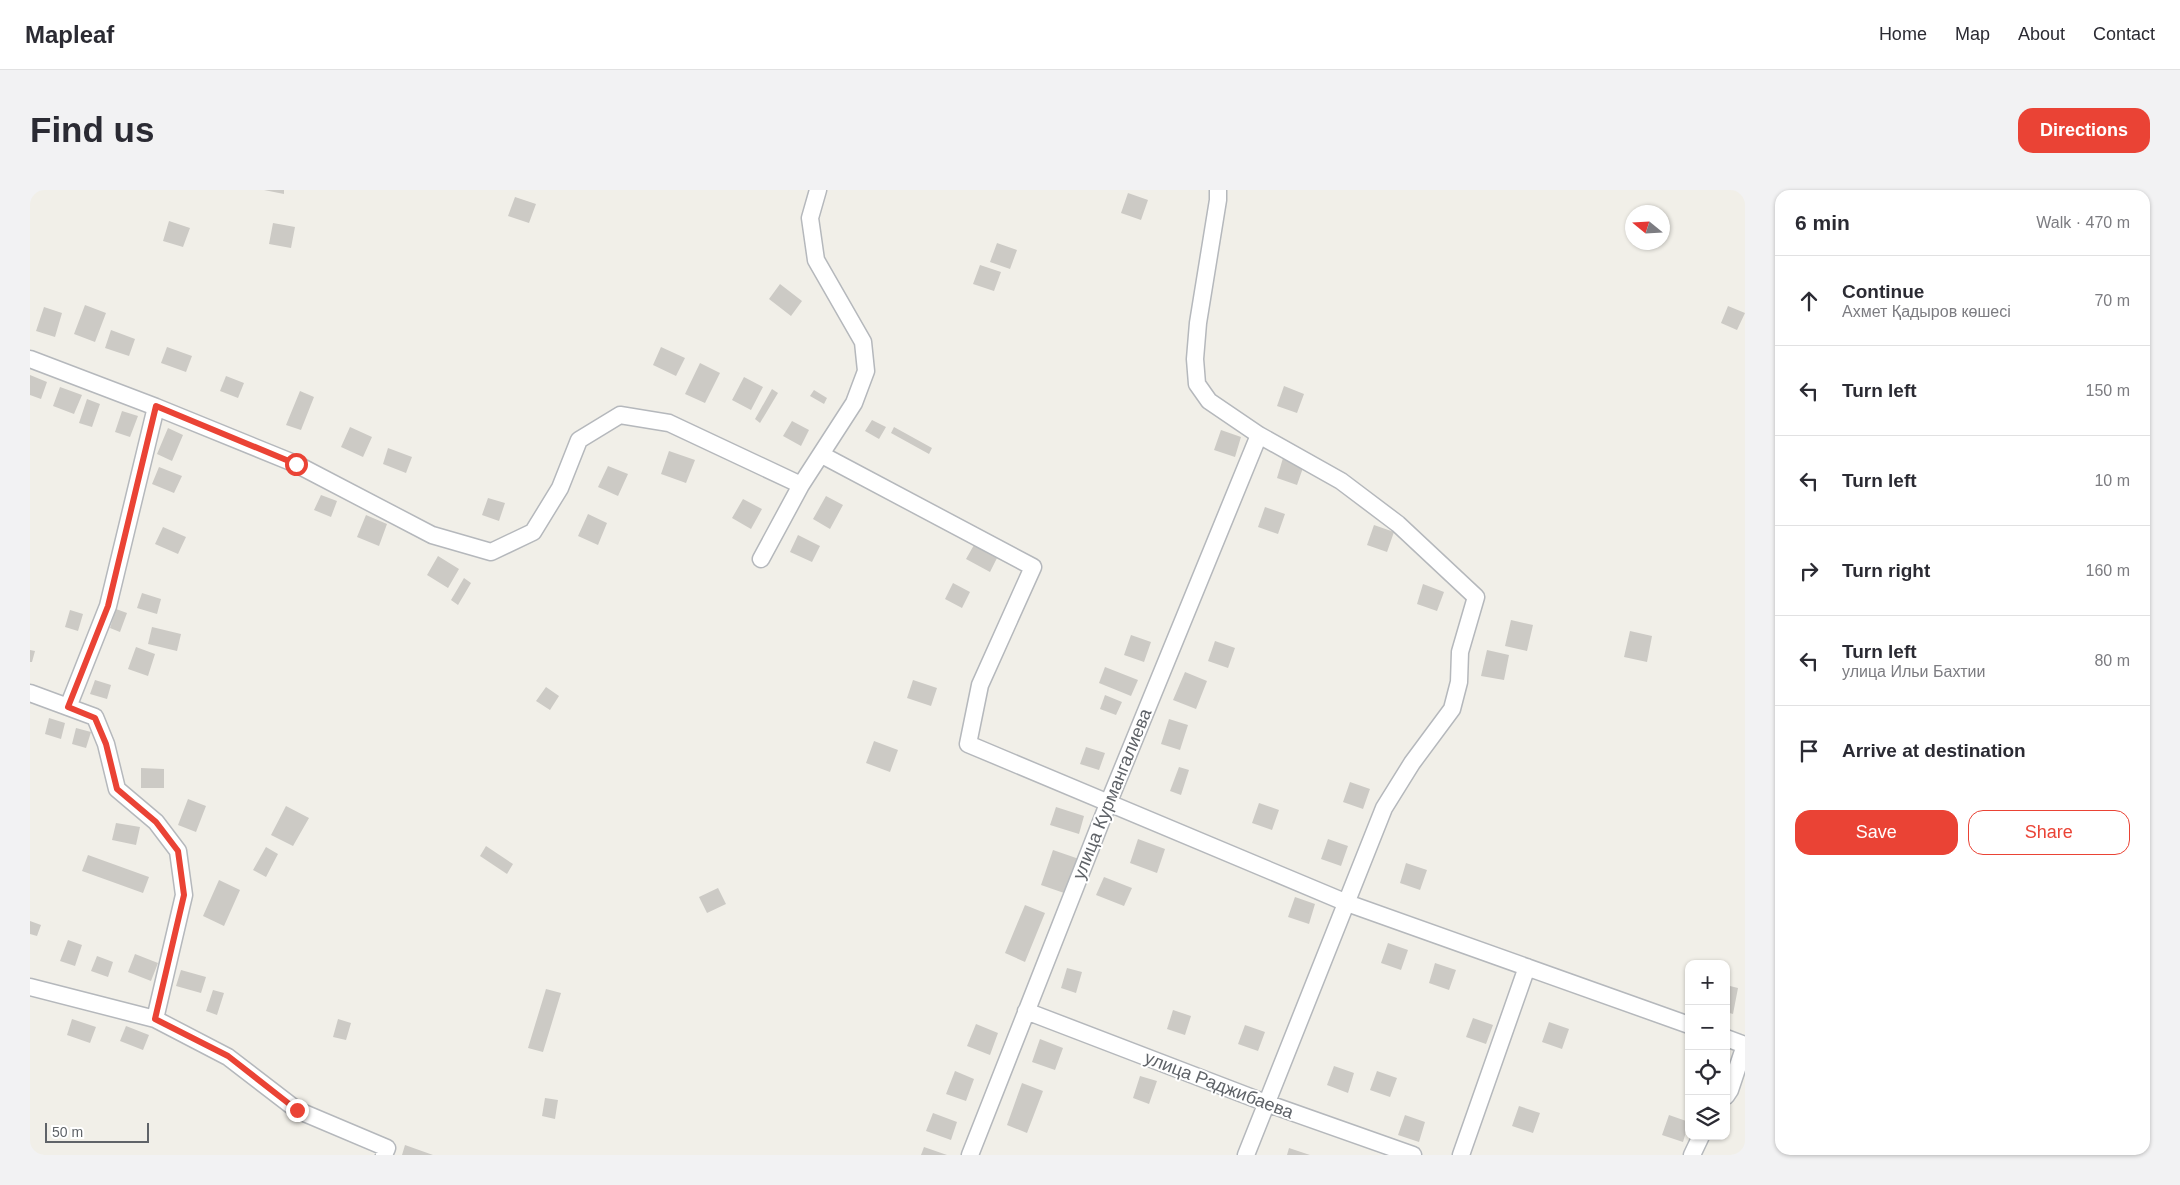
<!DOCTYPE html>
<html lang="en">
<head>
<meta charset="utf-8">
<style>
  :root { --surface:#fff; --page:#f2f2f3; --text:#2b2b33; --muted:#7c7c81; --line:#e1e1e2; --accent:#ea4335 }
  body { margin:0; font-family:Arial,sans-serif; background:var(--page); color:var(--text) }
  .controls { position:absolute; right:15px; bottom:15px; display:grid; overflow:hidden; border-radius:10px; box-shadow:0 1px 4px #0004 }
  .controls button { width:45px; height:45px; display:grid; place-items:center; padding:0; border:0; border-bottom:1px solid var(--line); background:var(--surface); color:var(--text); font:25px sans-serif }
  .compass { position:absolute; left:1595px; top:15px; width:45px; height:45px; border-radius:50%; background:var(--surface); box-shadow:0 1px 4px #0004; rotate:288deg }
  .scale { position:absolute; left:15px; bottom:12px; width:104px; box-sizing:border-box; padding-left:5px; border:2px solid #5f6368; border-top:0; font-size:14px; line-height:18px; white-space:nowrap; color:#5f6368; -webkit-text-stroke:4px #fff; paint-order:stroke }
  .stop { position:absolute; width:15px; height:15px; margin:-11px; border:4px solid #ea4335; border-radius:50%; background:#fff }
  .stop.end { background:#ea4335; border-color:#fff; box-shadow:0 1px 5px #0008 }
  .list { margin:0; padding:0; list-style:none }
  h2 { display:flex; justify-content:space-between; align-items:center; height:65px; margin:0; padding:0 20px; font-size:21px }
  h2 small { font-size:16px; font-weight:400; color:var(--muted) }
  .list li { display:grid; grid-template-columns:32px 1fr auto; gap:15px; align-items:center; box-sizing:border-box; height:90px; padding:0 20px; border-top:1px solid var(--line) }
  .list b { display:block; font-size:19px; white-space:nowrap }
  .list p { margin:0; font-size:16px; white-space:nowrap; color:var(--muted) }
  .list em { font-size:16px; font-style:normal; color:var(--muted) }
  .actions { display:flex; gap:10px; padding:15px 20px }
  .actions a { flex:1; padding:11px 0; border:1px solid var(--accent); border-radius:15px; text-align:center; font-size:18px; color:var(--accent) }
  .actions .main { background:var(--accent); color:#fff }
  .icon { flex:none; width:28px; height:28px; fill:none; stroke:currentColor; stroke-width:2; stroke-linecap:round; stroke-linejoin:round }
  .map { position:relative; flex:none; width:1715px; height:965px; overflow:hidden; border-radius:15px }
  header { display:flex; align-items:center; gap:30px; box-sizing:border-box; height:70px; padding:0 25px; background:var(--surface); border-bottom:1px solid var(--line) }
  header strong { font-size:24px }
  nav { display:flex; gap:28px; margin-inline-start:auto; font-size:18px }
  .intro { display:flex; align-items:center; justify-content:space-between; box-sizing:border-box; height:120px; padding:0 30px }
  h1 { margin:0; font-size:35px }
  .button { padding:12px 22px; border-radius:15px; background:var(--accent); color:#fff; font-size:18px; font-weight:700 }
  main { display:flex; gap:30px; padding:0 30px }
  aside { flex:1; background:var(--surface); border-radius:15px; box-shadow:0 1px 4px #0004 }
  .map>svg:first-child { display:block }
  .building { fill:#cccac5 }
  .lines { fill:none; stroke-linecap:round; stroke-linejoin:round }
  .minor-casing { stroke:#b5b8bc; stroke-width:19 }
  .minor { stroke:#fff; stroke-width:16 }
  .route { stroke:#ea4335; stroke-width:6 }
  .labels { text-anchor:middle; stroke-width:4; stroke-linejoin:round; paint-order:stroke }
  .street-label { font-size:18px; fill:#5f6368; stroke:#fff }
</style>
</head>
<body>
<header>
<strong>Mapleaf</strong>
<nav><a>Home</a><a>Map</a><a>About</a><a>Contact</a></nav>
</header>
<div class="intro"><h1>Find us</h1><a class="button">Directions</a></div>
<main>
<div class="map">
<svg width="1715" height="965" viewBox="0 0 1715 965">
  <rect width="100%" height="100%" fill="#f1efe8"/>
  <path class="building" d="M234,0H254V4Z
    M1098,3L1118,10L1111,30L1091,23Z
    M485,7L506,14L499,33L478,26Z
    M139,31L160,38L153,57L133,51Z
    M243,33L265,37L261,58L239,54Z
    M967,53L987,60L980,79L960,72Z
    M950,75L971,82L964,101L943,94Z
    M750,94L772,111L761,126L739,109Z
    M55,115L76,123L65,152L44,144Z
    M1698,116L1715,123L1707,140L1691,133Z
    M14,117L32,123L25,147L6,141Z
    M81,140L105,149L99,166L75,158Z
    M137,157L162,166L156,182L131,173Z
    M631,157L655,168L646,186L623,175Z
    M670,173L690,183L675,213L655,204Z
    M0,185L17,192L11,209L0,205Z
    M196,186L214,193L208,208L190,201Z
    M714,187L733,197L721,220L702,210Z
    M1254,196L1274,204L1267,223L1247,216Z
    M30,197L52,205L44,224L23,216Z
    M742,199L748,203L730,233L725,229Z
    M784,200L797,208L794,214L780,206Z
    M270,201L284,207L271,240L256,235Z
    M57,209L70,214L62,237L49,233Z
    M92,221L108,226L100,247L85,242Z
    M842,230L856,237L849,249L835,241Z
    M762,231L779,240L771,256L753,246Z
    M320,237L342,247L333,267L311,257Z
    M864,237L902,258L899,264L861,243Z
    M138,238L153,245L142,271L127,264Z
    M1191,240L1211,247L1205,267L1184,260Z
    M358,258L382,267L376,283L353,274Z
    M639,261L665,270L656,293L631,284Z
    M1253,268L1274,275L1267,295L1247,288Z
    M578,276L598,284L588,306L568,297Z
    M129,277L152,286L144,303L122,294Z
    M291,305L307,311L301,327L284,320Z
    M796,306L813,315L800,339L783,329Z
    M458,308L475,313L469,331L452,325Z
    M713,309L732,319L721,339L702,328Z
    M1235,317L1255,324L1248,344L1228,337Z
    M558,324L577,333L568,355L548,346Z
    M336,325L357,334L349,356L327,347Z
    M1344,335L1364,342L1357,362L1337,355Z
    M133,337L156,347L148,364L125,354Z
    M768,345L790,356L782,372L760,362Z
    M944,355L967,368L960,382L936,369Z
    M408,366L429,379L418,398L397,385Z
    M434,388L441,393L428,415L421,410Z
    M923,393L940,402L932,418L915,409Z
    M1393,394L1414,402L1407,421L1387,414Z
    M112,403L131,409L127,424L107,418Z
    M86,419L97,423L90,442L80,438Z
    M40,420L53,424L48,441L35,437Z
    M1481,430L1503,435L1497,461L1475,456Z
    M122,437L151,444L147,461L118,454Z
    M1600,441L1622,446L1617,472L1594,467Z
    M1101,445L1121,452L1114,472L1094,465Z
    M1185,451L1205,458L1198,478L1178,471Z
    M106,457L125,464L118,486L98,479Z
    M0,460L5,461L2,472H0Z
    M1457,460L1479,465L1474,490L1451,486Z
    M1075,477L1108,490L1101,506L1069,493Z
    M1155,482L1177,491L1166,519L1143,510Z
    M65,490L81,495L77,509L60,504Z
    M883,490L907,498L901,516L877,508Z
    M516,497L529,506L520,520L506,511Z
    M1075,505L1092,512L1086,525L1070,519Z
    M19,528L35,533L31,549L15,544Z
    M1139,529L1158,535L1150,560L1131,554Z
    M46,538L61,542L56,558L42,554Z
    M844,551L868,560L860,582L836,573Z
    M1056,557L1075,563L1069,580L1050,574Z
    M1149,577L1159,580L1151,605L1140,601Z
    M111,578L134,579V598H111Z
    M1320,592L1340,599L1333,619L1313,612Z
    M158,609L176,616L166,642L148,635Z
    M1229,613L1249,620L1242,640L1222,633Z
    M256,616L279,628L263,656L241,645Z
    M1026,617L1054,626L1049,644L1020,635Z
    M86,633L110,637L106,655L82,650Z
    M1108,649L1135,659L1127,683L1100,673Z
    M1298,649L1318,656L1311,676L1291,669Z
    M456,656L483,674L477,684L450,666Z
    M236,657L248,664L236,687L223,680Z
    M1023,660L1049,669L1037,704L1011,695Z
    M58,665L119,687L113,703L52,681Z
    M1376,673L1397,680L1390,700L1370,693Z
    M1074,687L1102,698L1094,716L1066,705Z
    M189,690L210,700L194,736L173,726Z
    M688,698L696,714L677,723L669,707Z
    M1265,707L1285,714L1279,734L1258,727Z
    M995,715L1015,723L995,772L975,763Z
    M0,731L11,735L7,746L0,744Z
    M38,750L52,755L45,776L30,771Z
    M1358,753L1378,760L1371,780L1351,773Z
    M105,764L128,773L121,791L98,782Z
    M67,766L83,772L78,787L61,781Z
    M1405,773L1426,780L1419,800L1399,793Z
    M1037,778L1052,782L1046,803L1031,798Z
    M151,780L176,787L171,803L146,796Z
    M1696,795L1708,798L1703,824L1696,822Z
    M516,799L531,803L513,862L498,858Z
    M183,800L194,803L187,825L176,821Z
    M1143,820L1161,826L1155,845L1137,839Z
    M1443,828L1463,835L1456,854L1436,847Z
    M42,829L66,837L60,853L37,845Z
    M308,829L321,833L316,850L303,847Z
    M1519,832L1539,839L1532,859L1512,852Z
    M946,834L968,843L960,865L937,856Z
    M1215,835L1235,842L1228,861L1208,854Z
    M96,836L119,845L113,860L90,851Z
    M1010,849L1033,858L1025,880L1002,872Z
    M1304,876L1324,883L1318,903L1297,895Z
    M925,881L944,889L936,911L916,904Z
    M1347,881L1367,888L1360,907L1340,900Z
    M1110,886L1127,891L1119,914L1103,908Z
    M992,893L1013,901L997,943L977,935Z
    M515,908L528,910L525,929L512,926Z
    M1489,916L1510,923L1503,943L1482,936Z
    M903,923L927,932L921,950L896,941Z
    M1375,925L1395,932L1389,952L1368,945Z
    M1639,925L1659,932L1653,952L1632,945Z
    M375,955L403,965H372Z
    M894,957L917,965H891Z
    M1259,958L1280,965H1257Z"/>
  <g class="lines">
    <defs>
      <path id="minor" d="M1188,0V10L1168,133L1165,169L1167,194L1179,211L1229,245L1311,291L1368,334L1446,407L1430,462L1429,492L1422,519L1382,573L1354,618L1216,965
        M0,169L126,217L266,274L402,345L461,362L503,342L530,298L549,250L590,225L639,233L771,295
        M792,265L1003,377L950,495L938,554L1317,713L1659,835
        M731,369L771,295L824,213L836,181L833,152L786,70L780,28L788,0
        M0,503L65,527L76,554L87,599L126,632L148,661L154,705L125,829
        M38,517L78,416L126,217
        M0,797L125,829L198,867L267,920L357,958L354,965
        M996,821L1236,913L1383,965
        M1696,848L1715,855L1700,900L1696,906
        M940,965L1078,614L1229,245
        M1431,965L1497,777
        M1662,965L1671,946"/>
    </defs>
    <use href="#minor" class="minor-casing"/>
    <use href="#minor" class="minor"/>
  </g>
  <g class="lines">
    <path class="route" d="M266,274L126,216L78,416L38,517L65,528L76,554L87,599L126,632L148,661L154,705L125,829L198,866L267,920"/>
  </g>
  <g class="labels">
    <g class="street-label">
      <text transform="translate(1082 604) rotate(-68)" y="6">улица Курмангалиева</text>
      <text transform="translate(1189 895) rotate(21)" y="6">улица Раджибаева</text>
    </g>
  </g>
</svg>
<div class="controls">
<button>+</button>
<button>−</button>
<button><svg class="icon" aria-label="locate" viewBox="0 0 24 24"><circle cx="12" cy="12" r="6"/><path d="M12 2v4M12 18v4M2 12h4M18 12h4"/></svg></button>
<button><svg class="icon" aria-label="layers" viewBox="0 0 24 24"><path d="M12 4l9 5-9 5-9-5zM3 14l9 5 9-5"/></svg></button>
</div>
<svg class="compass" viewBox="-18 -18 36 36"><path d="M0-13l5 13h-10z" fill="#e53935"/><path d="M0 13l5-13h-10z" fill="#7c7c81"/></svg>
<div class="scale">50 m</div>
<div class="stop" style="left:266px;top:274px"></div>
<div class="stop end" style="left:267px;top:920px"></div>
</div>
<aside>
<h2>6 min<small>Walk · 470 m</small></h2>
<ul class="list">
<li><svg class="icon" aria-label="ahead" viewBox="0 0 24 24"><path d="M12 20V5M6 11l6-6 6 6"/></svg><div><b>Continue</b><p>Ахмет Қадыров көшесі</p></div><em>70 m</em></li>
<li><svg class="icon" aria-label="left" viewBox="0 0 24 24"><path d="M17 20v-9H6M10 6l-5 5 5 5"/></svg><div><b>Turn left</b></div><em>150 m</em></li>
<li><svg class="icon" aria-label="left" viewBox="0 0 24 24"><path d="M17 20v-9H6M10 6l-5 5 5 5"/></svg><div><b>Turn left</b></div><em>10 m</em></li>
<li><svg class="icon" aria-label="right" viewBox="0 0 24 24"><path d="M7 20v-9h11M14 6l5 5-5 5"/></svg><div><b>Turn right</b></div><em>160 m</em></li>
<li><svg class="icon" aria-label="left" viewBox="0 0 24 24"><path d="M17 20v-9H6M10 6l-5 5 5 5"/></svg><div><b>Turn left</b><p>улица Ильи Бахтии</p></div><em>80 m</em></li>
<li><svg class="icon" aria-label="arrive" viewBox="0 0 24 24"><path d="M6 21V4h12l-3 4 3 4H6"/></svg><div><b>Arrive at destination</b></div></li>
</ul>
<div class="actions"><a class="main">Save</a><a>Share</a></div>
</aside>
</main>
</body>
</html>
